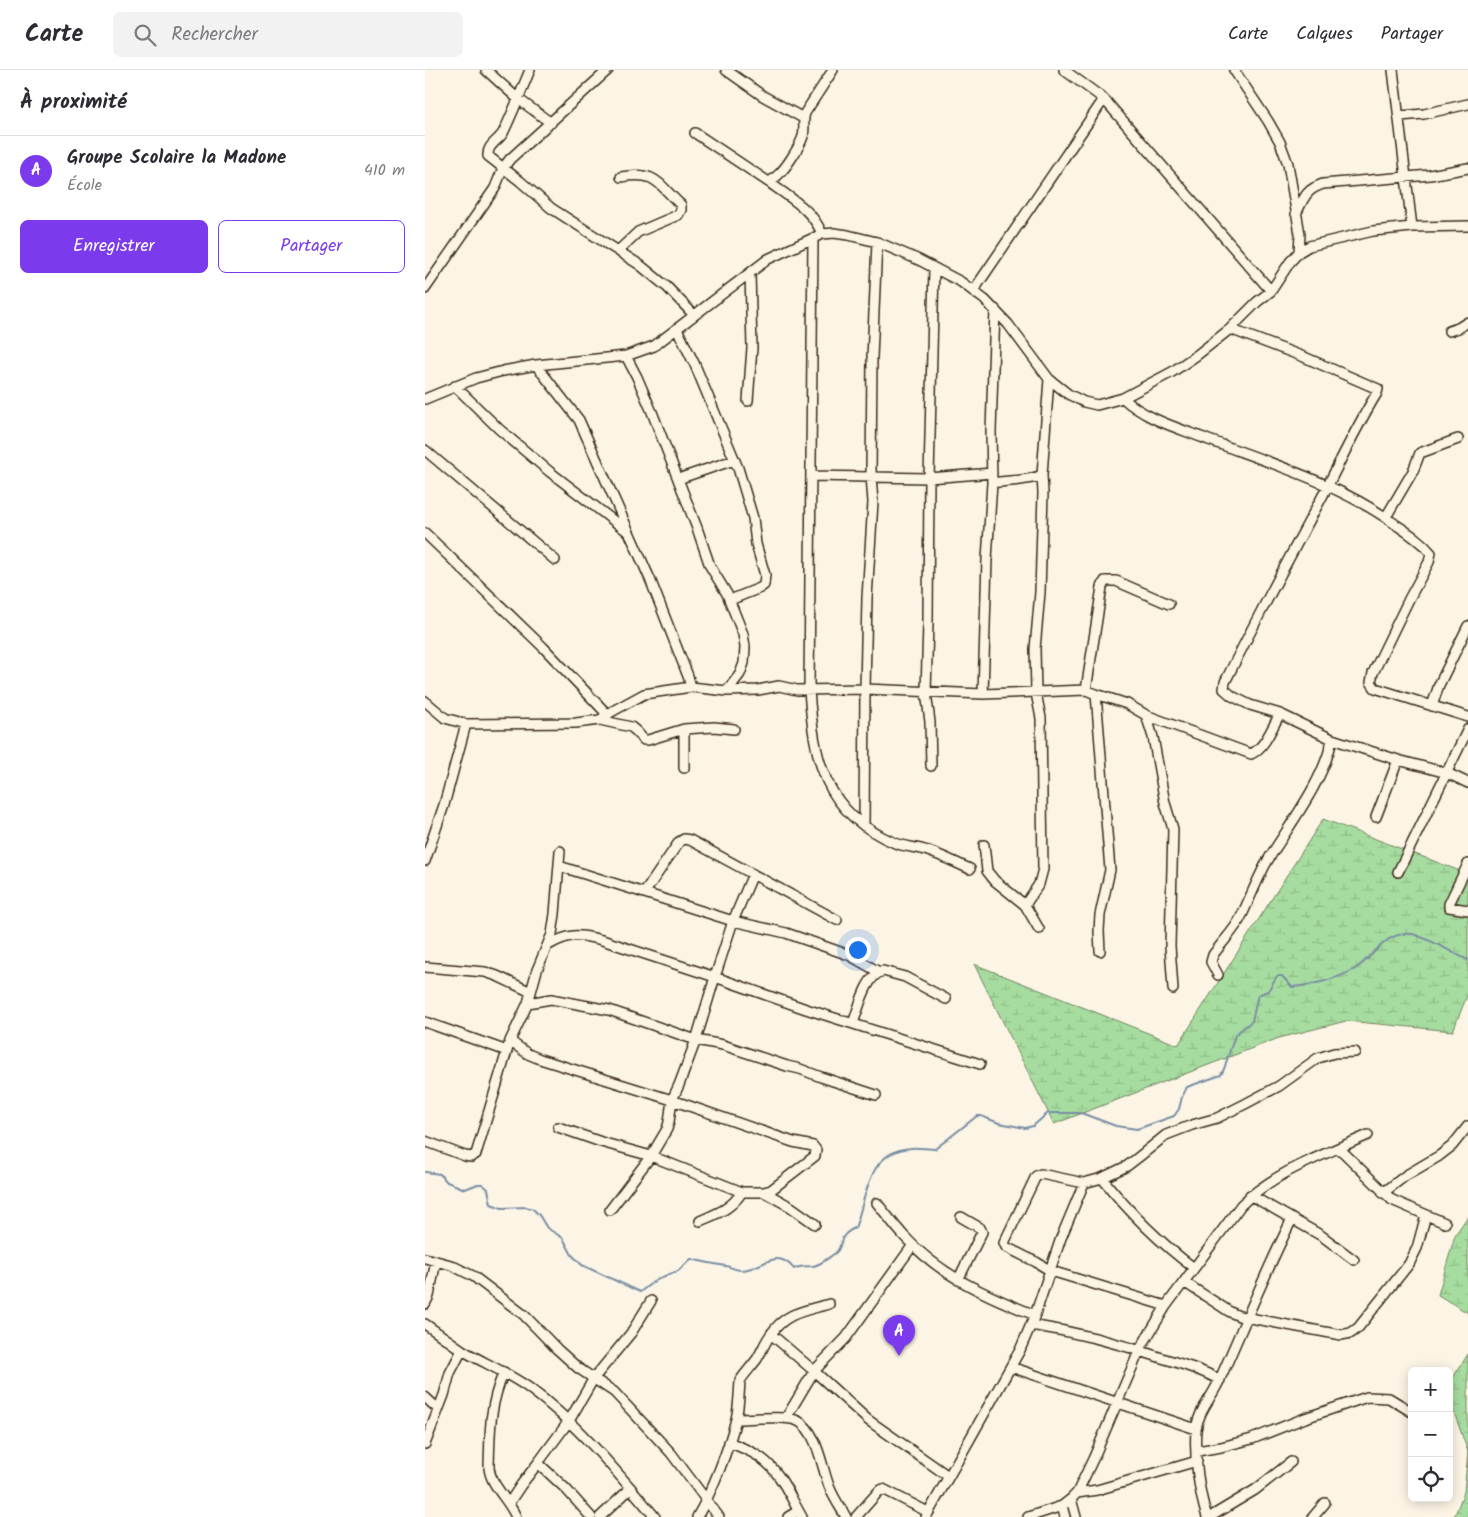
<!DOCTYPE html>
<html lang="fr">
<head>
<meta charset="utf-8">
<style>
  :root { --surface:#fff; --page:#f2f2f3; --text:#2b2b33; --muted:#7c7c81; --line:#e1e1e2; --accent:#7c3aed }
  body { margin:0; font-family:Kalam,sans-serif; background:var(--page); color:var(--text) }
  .controls { position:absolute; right:15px; bottom:15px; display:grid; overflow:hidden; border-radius:8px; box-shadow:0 2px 12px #0003 }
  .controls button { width:45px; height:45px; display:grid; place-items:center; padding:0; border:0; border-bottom:1px solid var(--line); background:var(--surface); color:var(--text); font:25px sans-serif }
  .you { position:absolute; left:432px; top:879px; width:18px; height:18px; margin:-12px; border:4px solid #fff; border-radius:50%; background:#1a73e8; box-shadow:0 0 0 8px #1a73e833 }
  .badge { display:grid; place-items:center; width:32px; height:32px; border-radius:50%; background:var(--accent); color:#fff; font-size:16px; font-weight:700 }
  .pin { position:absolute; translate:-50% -41px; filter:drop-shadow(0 1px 2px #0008) }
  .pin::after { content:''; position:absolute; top:26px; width:18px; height:15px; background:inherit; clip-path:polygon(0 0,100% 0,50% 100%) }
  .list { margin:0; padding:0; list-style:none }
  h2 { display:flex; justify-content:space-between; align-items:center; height:65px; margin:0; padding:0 20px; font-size:21px }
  h2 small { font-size:16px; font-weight:400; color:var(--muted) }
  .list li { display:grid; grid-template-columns:32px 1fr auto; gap:15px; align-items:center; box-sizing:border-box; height:70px; padding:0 20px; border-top:1px solid var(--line) }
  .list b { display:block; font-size:19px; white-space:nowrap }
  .list p { margin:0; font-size:16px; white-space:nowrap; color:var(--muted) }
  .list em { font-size:16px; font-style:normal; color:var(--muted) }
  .actions { display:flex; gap:10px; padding:15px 20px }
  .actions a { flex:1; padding:11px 0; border:1px solid var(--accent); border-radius:8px; text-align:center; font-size:18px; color:var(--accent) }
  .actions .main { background:var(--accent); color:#fff }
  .icon { flex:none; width:28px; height:28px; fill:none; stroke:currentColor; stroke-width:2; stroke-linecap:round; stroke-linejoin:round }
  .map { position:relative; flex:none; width:1043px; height:1447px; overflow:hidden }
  header { display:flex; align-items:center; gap:30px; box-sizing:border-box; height:70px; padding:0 25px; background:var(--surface); border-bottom:1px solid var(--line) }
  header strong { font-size:24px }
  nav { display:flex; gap:28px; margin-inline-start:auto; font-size:18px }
  .search { width:350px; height:45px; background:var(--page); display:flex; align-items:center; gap:12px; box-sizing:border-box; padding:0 18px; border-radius:8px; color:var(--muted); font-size:19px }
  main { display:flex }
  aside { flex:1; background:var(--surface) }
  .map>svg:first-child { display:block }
  .wetland { fill:url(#wetland-marsh); stroke:#70835e }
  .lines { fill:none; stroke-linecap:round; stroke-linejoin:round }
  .stream { stroke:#798ea4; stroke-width:2 }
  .minor-casing { stroke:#3b2a1e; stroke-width:12 }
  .minor { stroke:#fcf5e5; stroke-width:9 }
</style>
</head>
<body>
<header>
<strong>Carte</strong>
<div class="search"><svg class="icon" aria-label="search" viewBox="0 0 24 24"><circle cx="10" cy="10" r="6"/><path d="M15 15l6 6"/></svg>Rechercher</div>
<nav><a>Carte</a><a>Calques</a><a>Partager</a></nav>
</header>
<main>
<aside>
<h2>À proximité<small></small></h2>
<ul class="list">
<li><span class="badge">A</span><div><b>Groupe Scolaire la Madone</b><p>École</p></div><em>410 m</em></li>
</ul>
<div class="actions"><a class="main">Enregistrer</a><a>Partager</a></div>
</aside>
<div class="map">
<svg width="1043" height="1447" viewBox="0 0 1043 1447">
  <defs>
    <pattern id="wetland-marsh" width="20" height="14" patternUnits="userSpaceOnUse" patternTransform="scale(1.25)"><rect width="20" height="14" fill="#a6dc9f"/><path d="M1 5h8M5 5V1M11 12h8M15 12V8" fill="none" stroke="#90bd88"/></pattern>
  </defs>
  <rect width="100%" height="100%" fill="#fcf5e5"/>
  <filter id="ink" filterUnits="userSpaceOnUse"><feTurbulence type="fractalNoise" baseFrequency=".02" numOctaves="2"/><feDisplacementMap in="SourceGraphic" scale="10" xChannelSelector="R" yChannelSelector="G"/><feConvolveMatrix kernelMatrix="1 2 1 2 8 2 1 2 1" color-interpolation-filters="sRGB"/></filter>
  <g filter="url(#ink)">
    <path class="wetland" d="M898,749L1043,804V923L1028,961L921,951L854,968L629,1054L549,894L753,975Z
      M1043,1146V1243L1013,1225L1030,1165Z
      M1043,1284V1447H1029L1039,1422L1043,1382L1024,1328V1314Z"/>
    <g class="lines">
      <path class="stream" d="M0,1102L15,1104L22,1112L40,1119L53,1114H57L63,1119L66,1134L77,1138L101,1137L108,1139L114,1145L122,1158L138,1168L147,1185L157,1195L215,1222L232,1209L253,1201L266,1189C278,1192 289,1194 301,1196C306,1197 311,1200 316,1200C337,1200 351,1176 369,1199C376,1195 381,1197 388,1196C396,1195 403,1188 409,1184C420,1177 410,1167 430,1158C442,1127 442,1081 486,1078C494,1077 502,1079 510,1079L552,1046H556L574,1053L600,1058L608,1056L623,1043H656L691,1056L712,1059L749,1046L754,1039L757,1027L762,1017L796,1005L799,999L810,965L827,951L833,925L843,921L852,906H857L867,917C885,916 915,908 930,899C950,886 960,861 987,864C999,866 1030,884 1043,890"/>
      <defs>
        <path id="minor" d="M61,0L92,28L126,53
          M105,0C96,21 88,43 78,63C73,71 62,75 63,86L95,111L126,138L215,195L242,217L269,245
          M301,0L338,26L378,48
          M639,0L679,29L846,221
          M809,0L843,51L855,72L863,94L875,164L874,182
          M968,0L987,157
          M975,46L999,44L1043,34
          M270,63L345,113
          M871,144C879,128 880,120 898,114L1005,105L1043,98
          M397,164C387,139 366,129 345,113C347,109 350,108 353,105C361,98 373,79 377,69C381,61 377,51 380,43L408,0
          M388,168L384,620C389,690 399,743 470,773C480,777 492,777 503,781C518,786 531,793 545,799
          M194,180L213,162L253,145L256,140V135C232,113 232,101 196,107
          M0,219L70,118L78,98L85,89L183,0
          M549,220L679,29
          M252,259L270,295L313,398L328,448L331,474L340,505L339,515L335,518L305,530
          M805,259L879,287L953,319L952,323C931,357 915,392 897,427C864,488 831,550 800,612L799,619L807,626L825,635L855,644L907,669L973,690L1022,703L1043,713
          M1024,261L1033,258L1043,252
          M201,286L212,307L227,342L272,458L285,496L302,524L318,564L320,577L319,593L315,604L302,621L266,617
          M30,316L74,359L125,402L202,461
          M698,328C719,348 750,357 776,367C844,393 914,413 973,456C985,464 997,472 1006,483L1004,492L984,529L948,603L946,612L950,618L1043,647
          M0,329L51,308L78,301L111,295L201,286L229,276L343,189L397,164L409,163L423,165L452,172L494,190L536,212L560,230L583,254L624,309L643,324L659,332L672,335L698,328L747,302L772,285L805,259L832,232L846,221L865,192L874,182L884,176L948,161L987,157L1043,156
          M323,331L327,278L325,203
          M0,380L130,490
          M386,406L504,408L567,403
          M253,409L309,390
          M567,413C584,410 601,412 617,405
          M961,447L988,401L995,383L1033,369
          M0,463L118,577L182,644
          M661,620L677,517L680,511H691L744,534
          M302,621L333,620L354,616L372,620L440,619L558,624L661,620L671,624L685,800L675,845L674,861L675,881
          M558,624L562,489L567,413L566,361L570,239
          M671,624L702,634L721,645L728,667L740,733L748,759L745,876L748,919
          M0,631L20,648L41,654L151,653L175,650L186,642L219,624L266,617L263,606L225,509L154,350L111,295
          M1007,636L1014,615L1043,556
          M721,645L826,684C840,678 847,657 855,644
          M175,650L206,657L211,661L219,670H223L259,659L289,657L309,659
          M259,659V698
          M506,696L505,652L501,622L503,553L504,408L509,198
          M951,747L973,690
          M439,756L440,619L442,528L448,432L446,406L447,288L452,172
          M559,775L562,801L570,811L600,835
          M0,791L19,735L41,654
          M1043,794L1024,834V837L1043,840
          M134,796L308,851L328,804
          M973,802L1043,659
          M220,822L254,772L259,769L265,770L412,850
          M614,859L600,835L614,814L618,799L616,648L611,623L610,579L615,522L618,423L617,405L624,309
          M122,876C144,863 153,864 177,870L290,907L308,851L361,863L424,885L454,902
          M0,897L60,902L72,906L106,922
          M793,905L786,892L788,885C797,872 811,859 817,845C826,826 833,807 843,790C865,754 900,709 907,669
          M103,933L126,929L184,940L271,970L298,975L362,996L375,999L396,1007L451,1025
          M0,952L82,981
          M428,953C434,938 441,905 458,901L480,907L521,929
          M85,971L103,984L115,989L247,1030L368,1072L388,1076L391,1080L390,1086L346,1120L339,1122H317L226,1086L176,1072L133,1057
          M0,1071L40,1086L46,1087L51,1084L85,971L103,933L112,900L127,864L130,844L135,781
          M914,1078L967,1130L1020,1153
          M677,1108C704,1142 734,1172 769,1198
          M339,1122L366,1137L390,1154
          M958,1123L980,1106L1014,1086L1027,1076L1043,1056
          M825,1125L897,1166L929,1190
          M452,1133C461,1144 469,1155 479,1166C514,1205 562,1226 610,1245
          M185,1140L226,1086L242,1059L244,1052L247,1030L254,1015L271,970L290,907L381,939L555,994
          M275,1151C293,1143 306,1139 317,1122
          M0,1188L26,1195L48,1206L99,1245L132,1279L153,1298L189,1322L246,1383L294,1447
          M533,1210L557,1162L555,1158L536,1147
          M759,1212L805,1242L814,1246L916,1265L926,1263L933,1258L984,1194L992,1178L1001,1145
          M0,1234L4,1226L11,1191
          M741,1236L626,1201L611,1192L581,1177L579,1173L611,1106L616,1104L659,1113L677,1108L702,1096L715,1086L741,1065L767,1055L792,1048L820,1034L854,1016L893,988L909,983L930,982
          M0,1254L37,1280
          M606,1255C651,1262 694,1273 737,1288C757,1294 777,1300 795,1310
          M346,1264L389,1301L421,1268L488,1175
          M586,1297L771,1359
          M79,1302C64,1336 65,1362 64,1398C66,1416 84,1430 91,1447
          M0,1327L13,1339
          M361,1348L389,1301L443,1350L523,1406
          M311,1349C326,1349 360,1345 373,1351C392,1360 397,1398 404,1416C408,1427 415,1437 421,1447
          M304,1372C315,1377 327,1381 336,1388C356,1402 365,1427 377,1447
          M0,1374L19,1325L25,1303L37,1280C59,1293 83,1303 104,1318C152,1353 192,1402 230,1447
          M772,1381L796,1377L827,1369L880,1348L942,1327L964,1328L987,1342
          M113,1393L144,1351L169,1308L206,1263L226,1231
          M652,1423L672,1420L772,1391
          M646,1429L651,1447
          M84,1433L96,1415L113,1393L141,1419L166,1447
          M637,1436L640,1447
          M175,1447L206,1418
          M272,1447C287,1422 304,1378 311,1349C314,1337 314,1324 315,1311C320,1303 327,1296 332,1289C337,1281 340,1272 346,1264C361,1242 380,1241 404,1234
          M363,1447L373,1441
          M431,1447L454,1421L458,1419L503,1442
          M501,1447L595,1280L610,1245L636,1168L659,1113
          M603,1447L637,1436L646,1429L652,1423L669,1387L715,1279L741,1236L816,1135C849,1102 901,1084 943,1065
          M782,1447C774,1422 769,1387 771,1360C773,1341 788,1326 795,1309C819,1255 841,1201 867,1149
          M785,1447L830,1420L866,1392
          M888,1447L900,1433"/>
      </defs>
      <use href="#minor" class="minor-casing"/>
      <use href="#minor" class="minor"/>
    </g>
  </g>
</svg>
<div class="controls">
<button>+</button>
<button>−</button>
<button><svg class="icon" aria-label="locate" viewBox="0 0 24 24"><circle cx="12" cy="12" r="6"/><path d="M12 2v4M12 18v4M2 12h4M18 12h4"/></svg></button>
</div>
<div class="you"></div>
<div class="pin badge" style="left:474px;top:1286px">A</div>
</div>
</main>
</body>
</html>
